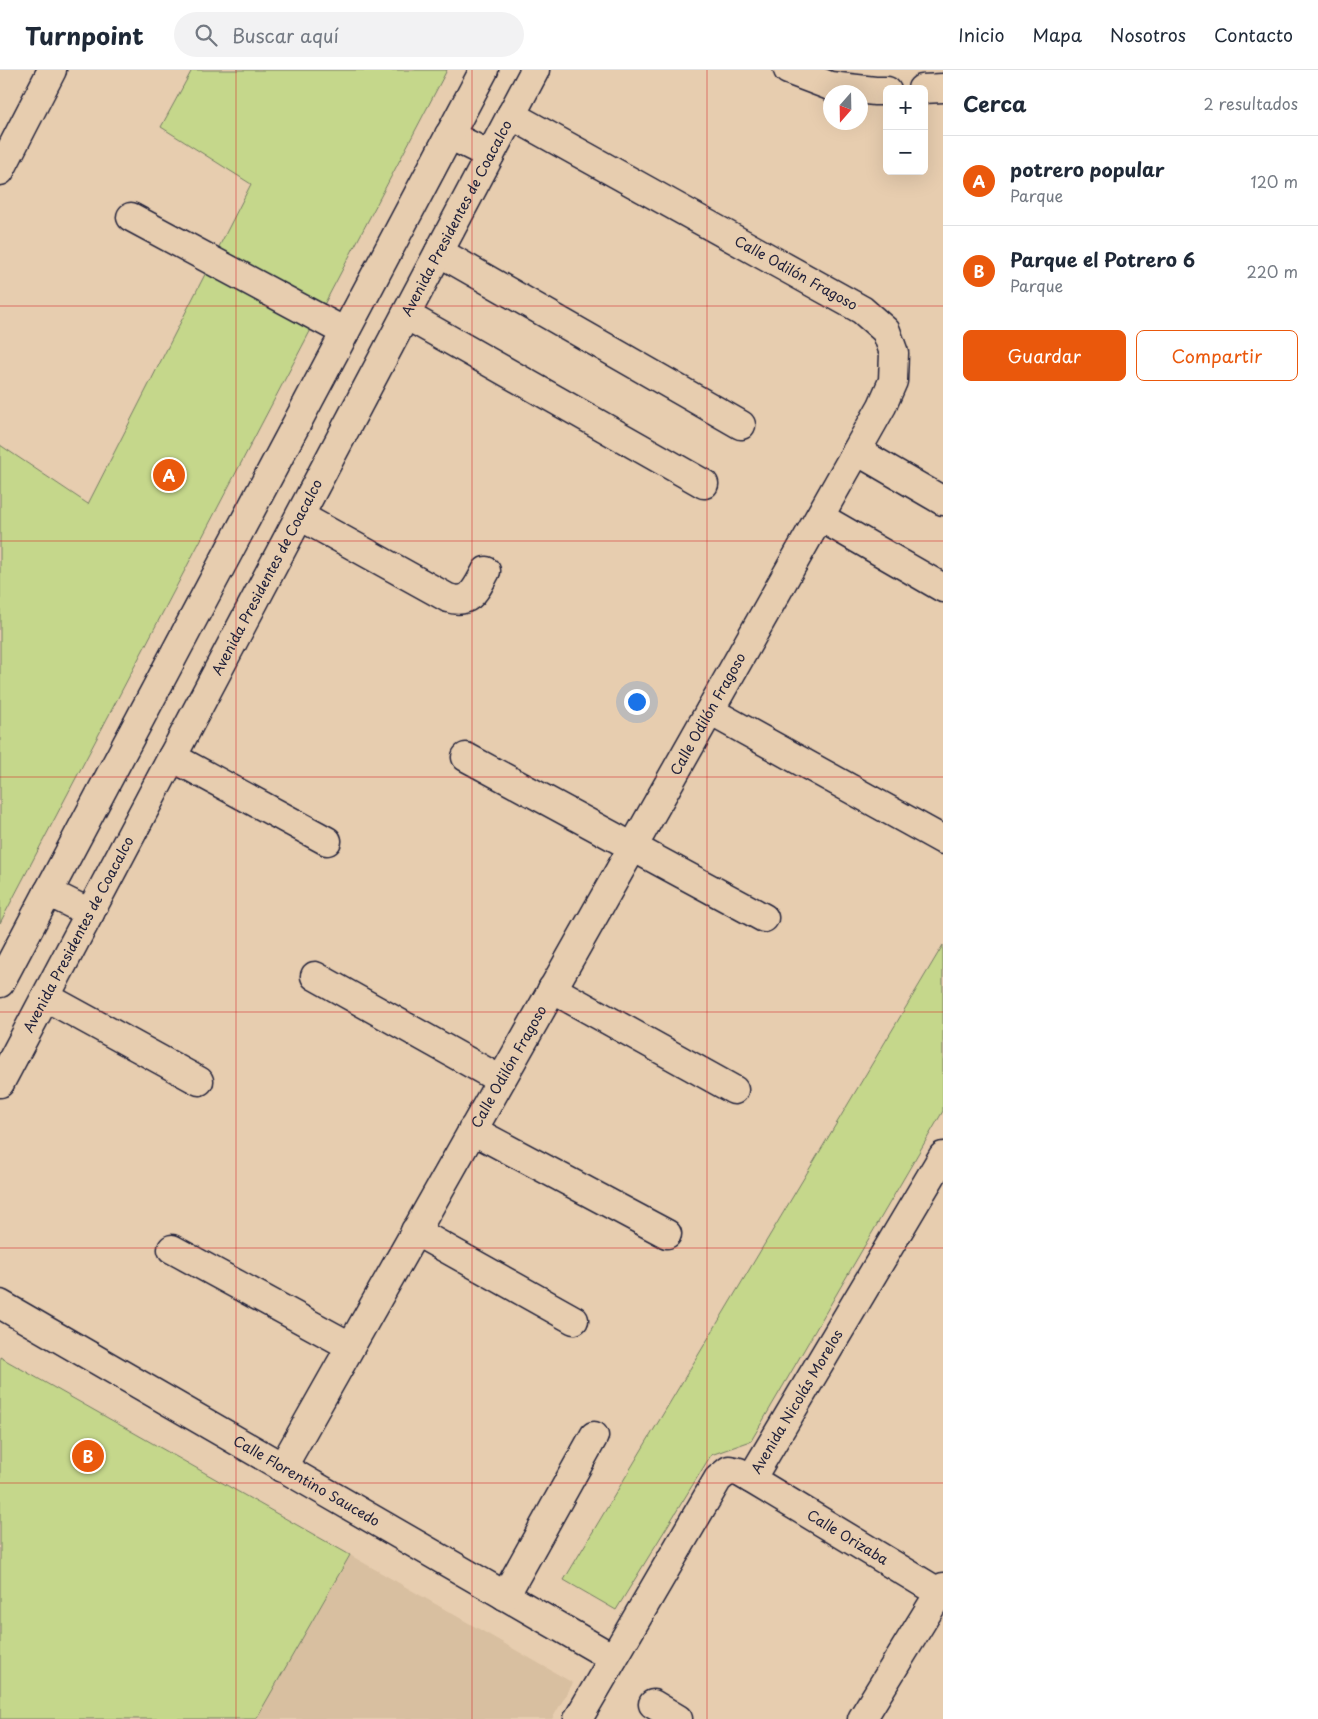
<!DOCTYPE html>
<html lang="es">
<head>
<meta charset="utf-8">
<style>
  :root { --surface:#fff; --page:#f2f2f3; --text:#1f2937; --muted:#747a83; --line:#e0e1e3; --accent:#ea580c }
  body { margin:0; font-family:"Playpen Sans",sans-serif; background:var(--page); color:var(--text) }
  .controls { position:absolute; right:15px; top:15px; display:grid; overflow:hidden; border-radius:8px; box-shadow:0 5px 20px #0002 }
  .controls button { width:45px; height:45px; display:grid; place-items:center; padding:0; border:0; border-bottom:1px solid var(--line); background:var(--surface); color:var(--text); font:25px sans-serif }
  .compass { position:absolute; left:823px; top:15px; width:45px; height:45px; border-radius:50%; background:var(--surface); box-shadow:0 5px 20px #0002; rotate:200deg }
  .you { position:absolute; left:636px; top:631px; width:18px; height:18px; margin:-12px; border:4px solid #fff; border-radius:50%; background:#1a73e8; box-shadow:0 0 0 8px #1a73e833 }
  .badge { display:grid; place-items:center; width:32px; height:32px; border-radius:50%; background:var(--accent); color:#fff; font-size:16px; font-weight:700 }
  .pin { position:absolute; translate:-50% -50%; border:2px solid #fff; box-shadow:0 1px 5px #0006 }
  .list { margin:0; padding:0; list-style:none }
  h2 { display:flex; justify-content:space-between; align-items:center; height:65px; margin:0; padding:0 20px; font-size:21px }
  h2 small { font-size:16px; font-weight:400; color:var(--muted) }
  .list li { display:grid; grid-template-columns:32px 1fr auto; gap:15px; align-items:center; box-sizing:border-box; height:90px; padding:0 20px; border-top:1px solid var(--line) }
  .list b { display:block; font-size:19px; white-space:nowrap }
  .list p { margin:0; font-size:16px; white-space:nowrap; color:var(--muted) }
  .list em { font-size:16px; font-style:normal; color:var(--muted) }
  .actions { display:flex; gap:10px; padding:15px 20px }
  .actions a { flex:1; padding:11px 0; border:1px solid var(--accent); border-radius:8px; text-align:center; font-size:18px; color:var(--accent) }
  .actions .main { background:var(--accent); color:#fff }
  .icon { flex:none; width:28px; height:28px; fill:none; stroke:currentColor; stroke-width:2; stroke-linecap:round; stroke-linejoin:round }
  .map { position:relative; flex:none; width:943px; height:1649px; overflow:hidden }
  header { display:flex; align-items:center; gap:30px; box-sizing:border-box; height:70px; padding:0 25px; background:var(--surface); border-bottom:1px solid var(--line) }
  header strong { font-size:24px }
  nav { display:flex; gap:28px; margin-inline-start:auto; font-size:18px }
  .search { width:350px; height:45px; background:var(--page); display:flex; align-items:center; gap:12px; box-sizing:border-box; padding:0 18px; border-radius:28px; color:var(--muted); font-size:19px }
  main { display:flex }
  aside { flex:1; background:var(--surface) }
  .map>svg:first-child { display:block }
  .built { fill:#d8bfa0 }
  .green { fill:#c5d78b; stroke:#747c63 }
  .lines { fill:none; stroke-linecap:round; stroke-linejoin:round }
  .minor-casing { stroke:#22223b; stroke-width:31 }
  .minor { stroke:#e7cdaf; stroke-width:28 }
  .grid { fill:none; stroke:#d62828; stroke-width:1; stroke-opacity:0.55 }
  .labels { text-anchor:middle; stroke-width:4.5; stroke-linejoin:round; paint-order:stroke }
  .street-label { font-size:14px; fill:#22223b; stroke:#e7cdaf }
</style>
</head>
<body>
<header>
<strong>Turnpoint</strong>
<div class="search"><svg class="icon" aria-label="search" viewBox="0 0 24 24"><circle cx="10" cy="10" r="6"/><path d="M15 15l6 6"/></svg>Buscar aquí</div>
<nav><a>Inicio</a><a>Mapa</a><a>Nosotros</a><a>Contacto</a></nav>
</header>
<main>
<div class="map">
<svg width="943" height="1649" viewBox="0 0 943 1649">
  <rect width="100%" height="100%" fill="#e7cdaf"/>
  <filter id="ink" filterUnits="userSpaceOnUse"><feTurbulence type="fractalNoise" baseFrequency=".02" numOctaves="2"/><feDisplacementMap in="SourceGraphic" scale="10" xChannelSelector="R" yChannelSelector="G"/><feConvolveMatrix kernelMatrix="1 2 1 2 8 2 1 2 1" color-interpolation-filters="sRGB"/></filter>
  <g filter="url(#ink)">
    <path class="built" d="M350,1485L573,1613L552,1649H256Z"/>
    <path class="green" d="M192,0H447L0,853V375L88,434L251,114L161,57Z
      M943,875V1041L751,1371L711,1385L616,1540L564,1510Z
      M0,1287L350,1485L256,1649H0Z"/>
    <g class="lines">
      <defs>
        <g id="minor">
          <path d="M788,0L830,16L875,21H887"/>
          <path d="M922,19L943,18"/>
          <path d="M449,65L490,85"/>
          <path d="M0,101L52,0"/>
          <path d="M131,147L345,262"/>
          <path d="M439,182L741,355"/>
          <path d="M406,245L704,414"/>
          <path d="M857,381L943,431"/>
          <path d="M300,446L448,528C471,535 476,519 486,501"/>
          <path d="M820,447L943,518"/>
          <path d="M710,641L943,770"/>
          <path d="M172,687L327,771"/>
          <path d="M466,687L764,848"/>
          <path d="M48,822L90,843"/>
          <path d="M315,906L501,1010"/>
          <path d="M0,913L484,0"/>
          <path d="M552,919L734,1020"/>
          <path d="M46,927L199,1011"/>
          <path id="s1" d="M0,1013L535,0"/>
          <path d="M472,1060L667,1164"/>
          <path d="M415,1161L574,1250"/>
          <path d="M172,1179L350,1276"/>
          <path id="s2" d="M0,1234L613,1588"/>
          <path id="s3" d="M282,1398L882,336L893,311L894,283L886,261L862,240L511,45"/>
          <path id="s4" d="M751,1409L943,1086"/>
          <path d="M505,1526L594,1366"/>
          <path d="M653,1634L678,1649"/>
          <path id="s5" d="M578,1649L718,1409L729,1400L739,1402L751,1409L943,1525"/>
          <path d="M862,1649L943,1517"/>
        </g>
      </defs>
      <use href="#minor" class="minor-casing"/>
      <use href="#minor" class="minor"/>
    </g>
  </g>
  <path class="grid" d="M236,0V1649M472,0V1649M707,0V1649M0,236H943M0,471H943M0,707H943M0,942H943M0,1178H943M0,1413H943"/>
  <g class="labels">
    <g class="street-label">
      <text dy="5" stroke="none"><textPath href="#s1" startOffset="978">Avenida Presidentes de Coacalco</textPath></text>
      <text transform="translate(796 203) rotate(29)" y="5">Calle Odilón Fragoso</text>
      <text dy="5" stroke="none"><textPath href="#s1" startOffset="572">Avenida Presidentes de Coacalco</textPath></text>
      <text dy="5" stroke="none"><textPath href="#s3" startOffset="866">Calle Odilón Fragoso</textPath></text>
      <text dy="5" stroke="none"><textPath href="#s1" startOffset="168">Avenida Presidentes de Coacalco</textPath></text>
      <text dy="5" stroke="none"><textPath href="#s3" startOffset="461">Calle Odilón Fragoso</textPath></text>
      <text dy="5" stroke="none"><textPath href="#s4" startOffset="90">Avenida Nicolás Morelos</textPath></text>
      <text dy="5" stroke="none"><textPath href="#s2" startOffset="354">Calle Florentino Saucedo</textPath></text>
      <text dy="5" stroke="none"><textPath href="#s5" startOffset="429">Calle Orizaba</textPath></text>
    </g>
  </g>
</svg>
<div class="controls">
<button>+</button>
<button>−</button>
</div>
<svg class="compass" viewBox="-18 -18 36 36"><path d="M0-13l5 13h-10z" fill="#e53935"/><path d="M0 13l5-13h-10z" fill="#747a83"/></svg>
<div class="you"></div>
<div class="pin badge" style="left:169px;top:405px">A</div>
<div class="pin badge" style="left:88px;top:1386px">B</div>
</div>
<aside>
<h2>Cerca<small>2 resultados</small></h2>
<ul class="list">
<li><span class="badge">A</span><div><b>potrero popular</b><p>Parque</p></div><em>120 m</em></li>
<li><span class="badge">B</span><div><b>Parque el Potrero 6</b><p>Parque</p></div><em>220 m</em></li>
</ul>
<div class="actions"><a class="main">Guardar</a><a>Compartir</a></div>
</aside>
</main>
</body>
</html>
